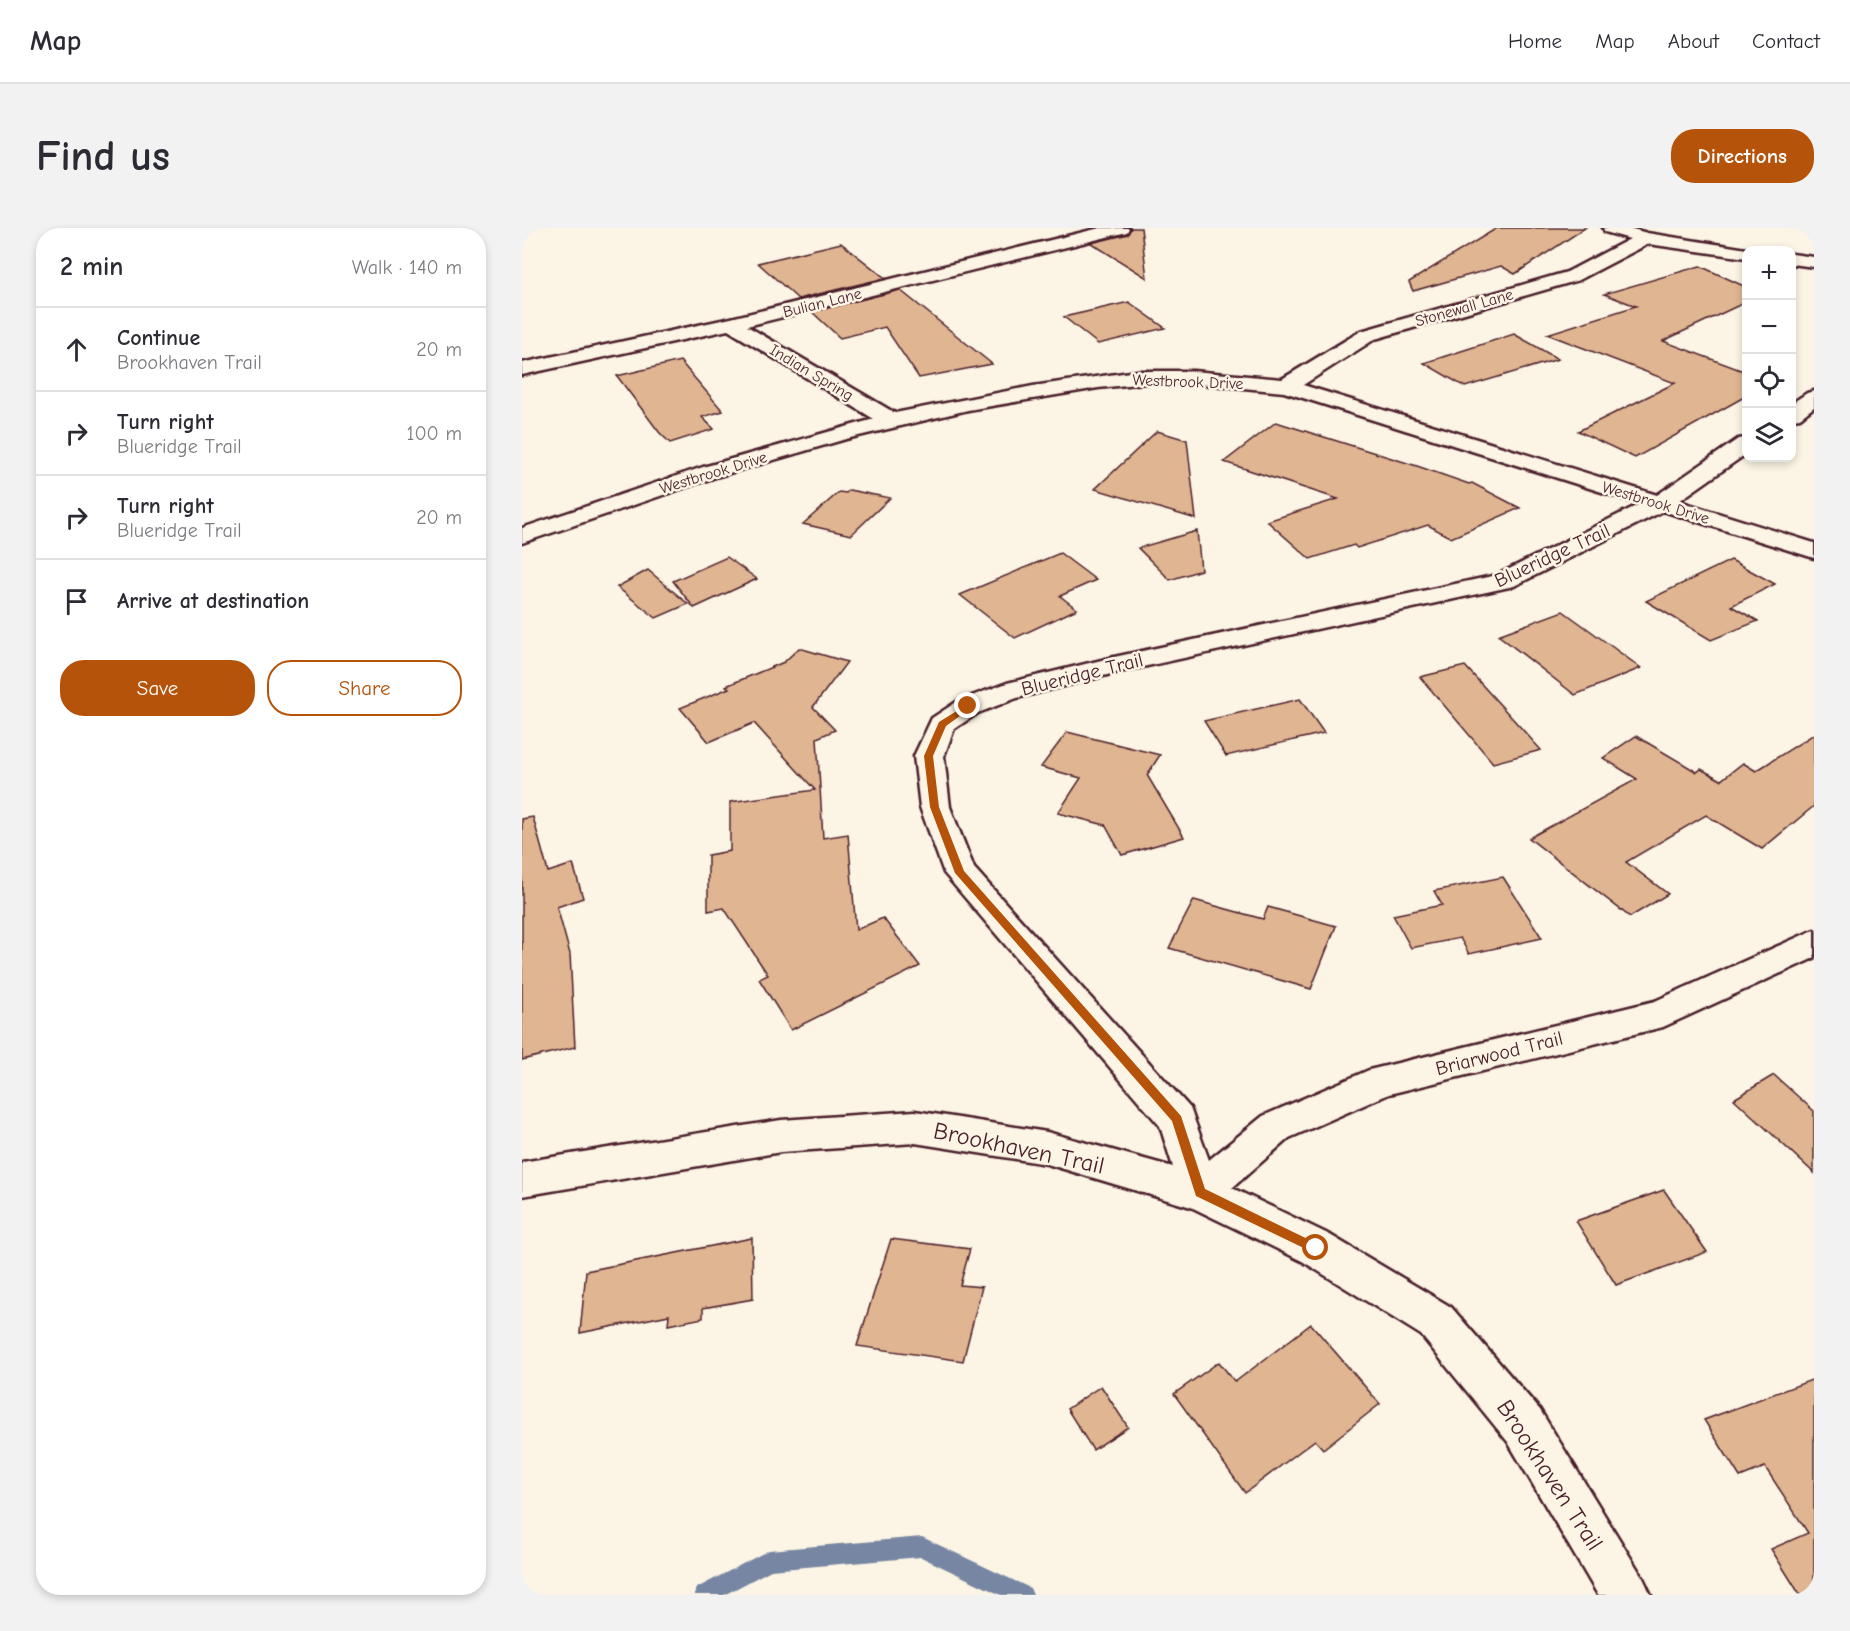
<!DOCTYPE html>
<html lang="en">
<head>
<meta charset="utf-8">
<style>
  :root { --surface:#fff; --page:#f2f2f3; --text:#2b2b33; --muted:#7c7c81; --line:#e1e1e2; --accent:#b45309 }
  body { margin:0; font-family:"Comic Neue",sans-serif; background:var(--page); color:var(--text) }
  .controls { position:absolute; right:18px; top:18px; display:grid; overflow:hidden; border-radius:12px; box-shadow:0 3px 9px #0003 }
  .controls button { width:54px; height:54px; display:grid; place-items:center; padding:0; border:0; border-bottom:2px solid var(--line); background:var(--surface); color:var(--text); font:30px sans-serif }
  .stop { position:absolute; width:18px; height:18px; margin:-14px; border:4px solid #b45309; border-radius:50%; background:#fff }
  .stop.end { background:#b45309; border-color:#fff; box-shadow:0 2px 6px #0008 }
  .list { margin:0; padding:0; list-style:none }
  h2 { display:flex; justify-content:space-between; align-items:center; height:78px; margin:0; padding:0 24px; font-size:26px }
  h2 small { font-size:20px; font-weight:400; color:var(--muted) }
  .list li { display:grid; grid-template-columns:39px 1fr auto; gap:18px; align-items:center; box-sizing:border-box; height:84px; padding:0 24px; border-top:2px solid var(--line) }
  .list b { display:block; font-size:22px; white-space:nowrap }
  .list p { margin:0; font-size:20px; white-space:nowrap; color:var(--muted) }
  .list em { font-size:20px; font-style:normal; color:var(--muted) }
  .actions { display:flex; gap:12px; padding:18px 24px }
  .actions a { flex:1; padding:14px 0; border:2px solid var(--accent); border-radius:24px; text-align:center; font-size:21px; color:var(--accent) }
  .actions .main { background:var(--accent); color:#fff }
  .icon { flex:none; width:33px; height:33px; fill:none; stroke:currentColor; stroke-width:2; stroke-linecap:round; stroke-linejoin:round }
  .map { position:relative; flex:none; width:1292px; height:1367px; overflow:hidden; border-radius:24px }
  header { display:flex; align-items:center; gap:36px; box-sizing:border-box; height:84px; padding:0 30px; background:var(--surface); border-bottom:2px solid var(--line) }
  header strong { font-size:28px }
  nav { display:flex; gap:33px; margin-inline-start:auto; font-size:21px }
  .intro { display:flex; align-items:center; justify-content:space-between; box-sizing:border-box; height:144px; padding:0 36px }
  h1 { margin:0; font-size:42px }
  .button { padding:15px 27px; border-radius:24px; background:var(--accent); color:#fff; font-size:21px; font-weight:700 }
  main { display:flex; gap:36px; padding:0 36px }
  aside { flex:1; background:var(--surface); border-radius:24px; box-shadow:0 3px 9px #0003 }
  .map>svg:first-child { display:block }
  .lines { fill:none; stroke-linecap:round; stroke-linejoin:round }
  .stream { fill:#7786a3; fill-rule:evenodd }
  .building { fill:#e0b591; stroke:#4a1f2b; stroke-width:1.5 }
  .minor-casing { stroke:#4a1f2b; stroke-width:5 }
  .minor { fill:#fcf5e5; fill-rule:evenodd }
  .route { fill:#b45309 }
  .labels { text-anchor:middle; stroke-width:5; stroke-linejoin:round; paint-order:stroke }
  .far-street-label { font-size:16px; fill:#4a1f2b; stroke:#fcf5e5 }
  .street-label { font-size:20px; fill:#4a1f2b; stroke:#fcf5e5 }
  .near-street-label { font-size:24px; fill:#4a1f2b; stroke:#fcf5e5 }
</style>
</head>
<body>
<header>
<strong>Map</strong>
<nav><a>Home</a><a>Map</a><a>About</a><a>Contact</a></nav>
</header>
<div class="intro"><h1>Find us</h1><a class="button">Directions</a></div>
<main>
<aside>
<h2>2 min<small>Walk · 140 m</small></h2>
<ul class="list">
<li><svg class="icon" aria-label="ahead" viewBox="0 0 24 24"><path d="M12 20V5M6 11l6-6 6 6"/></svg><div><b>Continue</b><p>Brookhaven Trail</p></div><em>20 m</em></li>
<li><svg class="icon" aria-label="right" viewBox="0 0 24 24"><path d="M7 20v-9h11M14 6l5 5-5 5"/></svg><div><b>Turn right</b><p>Blueridge Trail</p></div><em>100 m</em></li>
<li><svg class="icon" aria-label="right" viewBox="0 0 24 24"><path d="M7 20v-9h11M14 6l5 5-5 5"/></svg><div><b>Turn right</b><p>Blueridge Trail</p></div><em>20 m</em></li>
<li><svg class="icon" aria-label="arrive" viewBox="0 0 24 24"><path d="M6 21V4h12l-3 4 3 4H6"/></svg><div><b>Arrive at destination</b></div></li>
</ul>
<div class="actions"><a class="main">Save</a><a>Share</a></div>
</aside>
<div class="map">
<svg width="1292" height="1367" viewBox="0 0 1292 1367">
  <rect width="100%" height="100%" fill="#fcf5e5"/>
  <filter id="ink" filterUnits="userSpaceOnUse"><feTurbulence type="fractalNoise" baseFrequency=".0167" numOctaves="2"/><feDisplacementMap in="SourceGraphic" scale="12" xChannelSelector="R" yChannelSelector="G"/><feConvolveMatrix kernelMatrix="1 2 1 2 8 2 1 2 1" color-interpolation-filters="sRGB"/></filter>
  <g filter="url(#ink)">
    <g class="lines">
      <path class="stream" d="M400,1309L508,1360L511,1367H479L399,1329L249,1342L202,1367H172L175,1360L247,1322Z"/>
    </g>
    <path class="building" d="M609,0H619L625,50L569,15L606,6Z
      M975,0H1063L993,46L979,38L891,63L887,54Z
      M319,15L363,50L276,71L236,35Z
      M1178,38L1224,59V74L1141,113L1224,144V168L1113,230L1056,203L1153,155L1025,106L1114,78L1082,66Z
      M378,62L470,136L397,150L363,99L318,110L290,84Z
      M607,74L643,100L576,116L542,89Z
      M992,106L1036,131L943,159L902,135Z
      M158,133L201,183L180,189L192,201L148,215L137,204L95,148Z
      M754,194L895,238L947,256L950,255L998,280L929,310L906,297L835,320L832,317L788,331L745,293L816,271L702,234Z
      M635,203L665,212L674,291L573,261Z
      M327,262L368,270L329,307L281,296L317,264L324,265Z
      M675,303L679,342L648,352L616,320Z
      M538,325L574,352L538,368L555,381L493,410L438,367Z
      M205,329L235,351L172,380L151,353Z
      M1209,332L1253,356L1209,378L1236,393L1189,412L1124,373Z
      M126,342L166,376L134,390L95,359Z
      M1041,383L1070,404L1119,440L1053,467L976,407Z
      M277,420L325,434L291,479L313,502L295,510L301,610L326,606L334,702L361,690L398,738L269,802L237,751L246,747L202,680L186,683V627L208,623V574L293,562L232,495L187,514L158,480L207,460L204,458L262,434Z
      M943,438L1019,522L971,535L898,449Z
      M778,471L802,505L704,528L682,493Z
      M545,504L638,527L625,547L662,609L600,627L583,597L536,585L559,550L519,539Z
      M1292,506V578L1240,621L1184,587L1104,634L1146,666L1108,689L1007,610L1115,551L1081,530L1114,508L1175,544L1179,541L1199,552L1221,535L1234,543Z
      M11,589L26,644L51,636L61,670L35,679L48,726L53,819L0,832V591Z
      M981,649L1020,710L947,726L938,710L889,720L871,687L920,677L912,663Z
      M672,672L741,691L746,679L814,698L789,761L647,720Z
      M1252,847L1292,883V945L1212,871Z
      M1142,962L1185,1024L1094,1057L1054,993Z
      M230,1010L231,1071L181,1080V1090L146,1097L147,1087L58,1105L64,1043Z
      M369,1011L448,1021L438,1057L460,1059L441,1133L335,1118Z
      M789,1096L858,1176L801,1221L793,1212L723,1265L652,1166L697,1134L713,1154Z
      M1292,1151V1367H1278L1249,1321L1286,1305L1243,1239L1218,1249L1182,1192Z
      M579,1158L606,1199L571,1222L545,1181Z"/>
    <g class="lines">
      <defs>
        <path id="minor" d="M578,0H607L605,4L225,98L373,185L511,158L615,143H671L760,151L839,103L1045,44L1108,11L1083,4L1081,0H1107L1125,5L1231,22H1224V30L1126,16L1057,52L853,111L781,157L1135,267L1216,211L1224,210V226L1157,273L1292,315V330L1141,283L992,358L593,445L495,470L456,485L432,501L422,528L428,579L452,640L668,880L687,932L741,888L847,842L1133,773L1292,702V730L1141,799L867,866L767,910L710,960L808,1007L929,1079L1018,1182L1121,1350L1129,1367H1076L986,1214L899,1107L780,1033L669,979L525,936L393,915L259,924L0,968V934L259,892L393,883L525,904L651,939L638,898L422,645L398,579L392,528L410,490L436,473L485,455L592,429L975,347L1118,276L762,164L690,157L634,154L576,160L446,182L324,211L197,248L0,315V300L181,239L352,191L206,102L0,147V135L209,90Z
          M1270,26L1292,29V39L1270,36Z
          M1292,163V179L1278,190L1270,191V175L1285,165Z"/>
      </defs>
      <use href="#minor" class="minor-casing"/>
      <use href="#minor" class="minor"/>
    </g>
  </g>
  <path class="route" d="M446,476L450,478L449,480L424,498L411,528L417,579L442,643L659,888L683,961L798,1017V1024H790L674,968L650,893L433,645L408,579L402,528L417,494Z"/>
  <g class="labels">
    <g class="far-street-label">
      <text transform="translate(300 74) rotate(-14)" y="6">Bulian Lane</text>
      <text transform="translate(942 79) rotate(-16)" y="6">Stonewall Lane</text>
      <text transform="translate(290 144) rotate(31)" y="6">Indian Spring</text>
      <text transform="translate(666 153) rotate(2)" y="6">Westbrook Drive</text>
      <text transform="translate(191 244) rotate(-17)" y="6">Westbrook Drive</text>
      <text transform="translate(1134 274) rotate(17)" y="6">Westbrook Drive</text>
    </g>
    <g class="street-label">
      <text transform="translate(1030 327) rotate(-25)" y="7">Blueridge Trail</text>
      <text transform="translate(560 446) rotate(-14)" y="7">Blueridge Trail</text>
      <text transform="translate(977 825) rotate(-14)" y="7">Briarwood Trail</text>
    </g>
    <g class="near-street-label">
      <text transform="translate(497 920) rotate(12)" y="8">Brookhaven Trail</text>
      <text transform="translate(1028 1247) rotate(57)" y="8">Brookhaven Trail</text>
    </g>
  </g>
</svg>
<div class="controls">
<button>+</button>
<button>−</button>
<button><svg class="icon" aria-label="locate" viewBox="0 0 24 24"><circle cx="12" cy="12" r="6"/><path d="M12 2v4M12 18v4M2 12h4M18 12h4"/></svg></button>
<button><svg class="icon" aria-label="layers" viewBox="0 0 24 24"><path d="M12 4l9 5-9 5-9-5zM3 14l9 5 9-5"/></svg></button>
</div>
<div class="stop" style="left:794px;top:1020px"></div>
<div class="stop end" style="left:446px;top:478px"></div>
</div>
</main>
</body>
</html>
